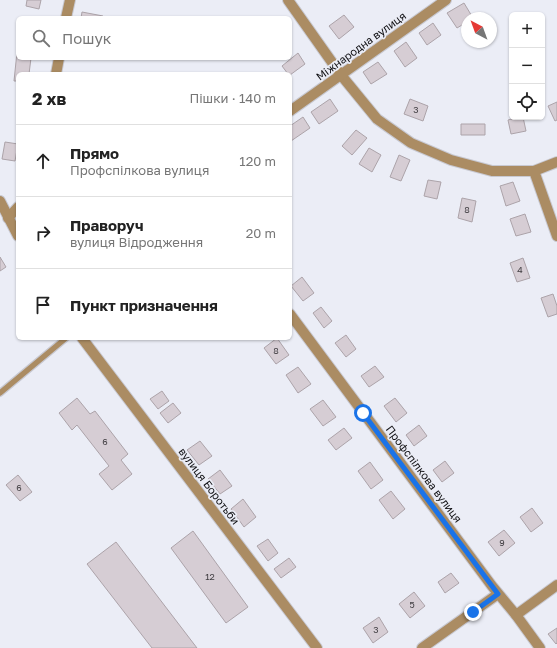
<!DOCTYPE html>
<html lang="uk">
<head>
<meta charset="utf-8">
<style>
  :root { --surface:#fff; --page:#f6f6f6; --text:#222; --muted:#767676; --line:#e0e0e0 }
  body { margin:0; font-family:"Golos Text",sans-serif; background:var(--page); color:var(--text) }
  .controls { position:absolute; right:12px; top:12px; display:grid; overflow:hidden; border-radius:6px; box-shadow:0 1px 3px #0004 }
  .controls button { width:36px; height:36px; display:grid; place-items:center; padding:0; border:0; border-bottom:1px solid var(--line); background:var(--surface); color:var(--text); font:20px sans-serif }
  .compass { position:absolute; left:461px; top:12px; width:36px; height:36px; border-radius:50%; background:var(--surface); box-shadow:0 1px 3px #0004; rotate:319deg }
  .stop { position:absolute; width:12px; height:12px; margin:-9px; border:3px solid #1a73e8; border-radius:50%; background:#fff }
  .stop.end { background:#1a73e8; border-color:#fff; box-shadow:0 1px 4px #0008 }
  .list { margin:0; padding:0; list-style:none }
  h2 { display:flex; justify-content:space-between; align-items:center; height:52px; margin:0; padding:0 16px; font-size:17px }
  h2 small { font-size:13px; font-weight:400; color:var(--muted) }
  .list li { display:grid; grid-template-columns:26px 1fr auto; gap:12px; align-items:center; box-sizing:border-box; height:72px; padding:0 16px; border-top:1px solid var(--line) }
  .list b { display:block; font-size:15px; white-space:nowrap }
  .list p { margin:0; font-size:13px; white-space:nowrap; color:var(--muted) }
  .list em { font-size:13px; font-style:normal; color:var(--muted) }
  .icon { flex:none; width:22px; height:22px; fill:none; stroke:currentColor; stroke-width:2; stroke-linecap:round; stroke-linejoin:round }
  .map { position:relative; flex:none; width:557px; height:648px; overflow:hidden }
  .search { position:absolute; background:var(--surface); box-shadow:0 1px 3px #0004; left:16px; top:16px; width:276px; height:44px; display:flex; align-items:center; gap:10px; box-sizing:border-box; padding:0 14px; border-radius:6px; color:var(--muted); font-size:15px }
  .panel { position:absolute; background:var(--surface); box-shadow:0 1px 3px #0004; left:16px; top:72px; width:276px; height:268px; border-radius:6px }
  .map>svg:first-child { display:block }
  .building { fill:#d6cdd4; stroke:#aca3a9 }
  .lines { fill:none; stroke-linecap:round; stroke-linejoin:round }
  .service-casing { stroke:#c8c9d2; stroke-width:8 }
  .minor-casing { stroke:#c8c9d2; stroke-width:12 }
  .tertiary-casing { stroke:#c8c9d2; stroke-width:12 }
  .service { stroke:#ab8c63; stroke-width:5.5 }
  .minor { stroke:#ab8c63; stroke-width:10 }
  .tertiary { stroke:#ab8c63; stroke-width:10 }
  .route { stroke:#1a73e8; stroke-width:5 }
  .labels { text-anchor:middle; stroke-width:3.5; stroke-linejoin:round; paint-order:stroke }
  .number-label { font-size:9px; fill:#413e42 }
  .street-label { font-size:11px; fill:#0f0f12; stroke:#ebedf6 }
</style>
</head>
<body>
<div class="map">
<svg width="557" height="648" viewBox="0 0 557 648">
  <rect width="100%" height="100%" fill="#ebedf6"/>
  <path class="building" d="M27,0H41L39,9L26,6Z
    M464,3L473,18H467V22L457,28L447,13Z
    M82,12L103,16L102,18H81Z
    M344,15L354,27L339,39L329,26Z
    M433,23L441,35L427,45L419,33Z
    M406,42L417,58L405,67L394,51Z
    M17,52L18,53V58H31L29,74H18V81H14Z
    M298,53L305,64L290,75L288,74L282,66Z
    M378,62L387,74L371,84L363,72Z
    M330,99L338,111L319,124L311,112Z
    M410,99L428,106L423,121L404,114Z
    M557,102V120L555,121L548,106Z
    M303,117L310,128L291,141L290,140V126Z
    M519,117H523L526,131L511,134L508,120Z
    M461,124H485V135H461Z
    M356,130L367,138L352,155L342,146Z
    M5,142L18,144L15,161L2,159Z
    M369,148L381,155L372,172L359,164Z
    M399,155L410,160L401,181L390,177Z
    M428,180L441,182L437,199L424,196Z
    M513,182L520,201L506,206L500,186Z
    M462,198L476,201L472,222L458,218Z
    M525,214L531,232L516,236L510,219Z
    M0,257L6,267L0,271Z
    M523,258L530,278L517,282L510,263Z
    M302,277L314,293L303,301L291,286Z
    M553,294L557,306V314L548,317L541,298Z
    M321,307L332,321L324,328L313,313Z
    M346,335L356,349L346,357L335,343Z
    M277,338L289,355L276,364L264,348Z
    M375,366L384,377L369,387L361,376Z
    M298,367L311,384L298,393L286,375Z
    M162,391L169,401L158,409L150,399Z
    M77,398L90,414L95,411L128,454L121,460L132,474L112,490L99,474L109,466L77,425L72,430L59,413Z
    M395,398L407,413L396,422L384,406Z
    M323,400L336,417L323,426L310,409Z
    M173,403L181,413L168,423L160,413Z
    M419,425L427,436L414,446L406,435Z
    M344,428L352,438L336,450L328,440Z
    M200,441L212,456L199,465L187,450Z
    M445,461L454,473L442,482L433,470Z
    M370,462L383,480L371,489L358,471Z
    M220,470L232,486L220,494L208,479Z
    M18,475L32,492L20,501L6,485Z
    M391,491L405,509L393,519L379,500Z
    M243,499L256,517L244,527L231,509Z
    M532,508L543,523L531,532L520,517Z
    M504,530L515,543L499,556L488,542Z
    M193,531L248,607L226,623L171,548Z
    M268,539L278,553L268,561L257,546Z
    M116,542L197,648H152L87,564Z
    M289,558L296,567L281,578L274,569Z
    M451,573L459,583L445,593L438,582Z
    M414,592L425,606L410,618L399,604Z
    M379,617L388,632L373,643L363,628Z
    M557,628V643L556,644L548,634Z"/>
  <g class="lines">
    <defs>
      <path id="service" d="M0,393L66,338"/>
      <path id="minor" d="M288,0L341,75L377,119L411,143L451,160L492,171H534L557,162
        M66,18L70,0
        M56,74L59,58
        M534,171L557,236
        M8,218L18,207
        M516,615L557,585"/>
      <path id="tertiary" d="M290,111L446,0
        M0,201L18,236
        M290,314L492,586L516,615L540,648
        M82,338L317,648
        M422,648L498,594"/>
    </defs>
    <use href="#service" class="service-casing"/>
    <use href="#minor" class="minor-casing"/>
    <use href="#tertiary" class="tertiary-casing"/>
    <use href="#service" class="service"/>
    <use href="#minor" class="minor"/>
    <use href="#tertiary" class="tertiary"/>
  </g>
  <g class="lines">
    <path class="route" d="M363,413L498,594L473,612"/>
  </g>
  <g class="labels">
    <g class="number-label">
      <text x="416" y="113">3</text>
      <text x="467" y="213">8</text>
      <text x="520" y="273">4</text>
      <text x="276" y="354">8</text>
      <text x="105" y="445">6</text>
      <text x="19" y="491">6</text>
      <text x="502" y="546">9</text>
      <text x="210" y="580">12</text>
      <text x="412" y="608">5</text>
      <text x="376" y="633">3</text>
    </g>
    <g class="street-label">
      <text transform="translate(361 46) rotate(-36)" y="4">Міжнародна вулиця</text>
      <text transform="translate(424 474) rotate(53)" y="4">Профспілкова вулиця</text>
      <text transform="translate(209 486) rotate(53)" y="4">вулиця Боротьби</text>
    </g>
  </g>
</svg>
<div class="controls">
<button>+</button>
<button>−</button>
<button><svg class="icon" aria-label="locate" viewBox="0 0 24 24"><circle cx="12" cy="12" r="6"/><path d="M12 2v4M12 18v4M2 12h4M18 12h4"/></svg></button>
</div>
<svg class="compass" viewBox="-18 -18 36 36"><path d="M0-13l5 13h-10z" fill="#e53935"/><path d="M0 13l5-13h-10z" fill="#767676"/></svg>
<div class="stop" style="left:363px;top:413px"></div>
<div class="stop end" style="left:473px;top:612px"></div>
<div class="search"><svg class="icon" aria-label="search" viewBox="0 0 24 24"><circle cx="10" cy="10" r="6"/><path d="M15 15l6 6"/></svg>Пошук</div>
<section class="panel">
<h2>2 хв<small>Пішки · 140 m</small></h2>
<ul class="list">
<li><svg class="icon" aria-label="ahead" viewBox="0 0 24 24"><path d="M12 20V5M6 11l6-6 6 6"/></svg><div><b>Прямо</b><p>Профспілкова вулиця</p></div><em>120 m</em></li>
<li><svg class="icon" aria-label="right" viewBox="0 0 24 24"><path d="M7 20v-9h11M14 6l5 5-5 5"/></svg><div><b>Праворуч</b><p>вулиця Відродження</p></div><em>20 m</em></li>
<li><svg class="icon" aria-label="arrive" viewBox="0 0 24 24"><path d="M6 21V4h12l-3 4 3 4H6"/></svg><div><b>Пункт призначення</b></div></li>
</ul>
</section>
</div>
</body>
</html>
